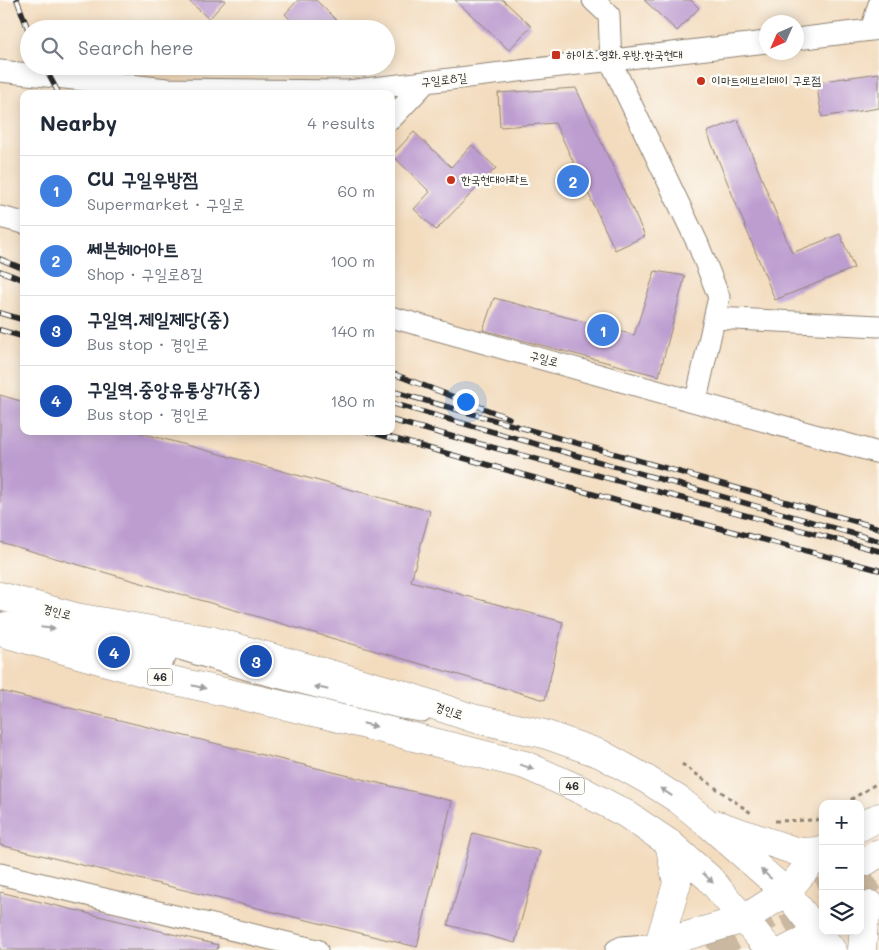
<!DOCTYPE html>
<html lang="en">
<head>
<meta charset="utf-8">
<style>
  :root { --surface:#fff; --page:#f2f2f3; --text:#1f2937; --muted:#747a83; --line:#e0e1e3; --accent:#0f766e }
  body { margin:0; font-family:Mali,"Poor Story",sans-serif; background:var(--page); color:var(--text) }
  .controls { position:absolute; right:15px; bottom:15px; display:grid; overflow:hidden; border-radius:10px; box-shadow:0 2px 12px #0003 }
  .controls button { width:45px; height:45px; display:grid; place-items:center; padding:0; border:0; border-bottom:1px solid var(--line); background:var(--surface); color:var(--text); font:25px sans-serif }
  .compass { position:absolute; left:759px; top:15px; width:45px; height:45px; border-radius:50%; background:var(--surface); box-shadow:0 2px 12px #0003; rotate:225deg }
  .you { position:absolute; left:465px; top:401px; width:18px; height:18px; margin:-12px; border:4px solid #fff; border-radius:50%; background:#1a73e8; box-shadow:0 0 0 8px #1a73e833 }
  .badge { display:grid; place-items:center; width:32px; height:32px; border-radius:50%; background:var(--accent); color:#fff; font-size:16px; font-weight:700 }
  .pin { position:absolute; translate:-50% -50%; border:2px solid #fff; box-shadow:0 1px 5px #0006 }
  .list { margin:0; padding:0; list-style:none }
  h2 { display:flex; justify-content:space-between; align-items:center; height:65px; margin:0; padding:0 20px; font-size:21px }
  h2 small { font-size:16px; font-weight:400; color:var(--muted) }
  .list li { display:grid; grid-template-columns:32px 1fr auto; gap:15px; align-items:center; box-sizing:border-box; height:70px; padding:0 20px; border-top:1px solid var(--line) }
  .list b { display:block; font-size:19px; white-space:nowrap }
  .list p { margin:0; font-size:16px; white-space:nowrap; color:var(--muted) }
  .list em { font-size:16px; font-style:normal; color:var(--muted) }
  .icon { flex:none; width:28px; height:28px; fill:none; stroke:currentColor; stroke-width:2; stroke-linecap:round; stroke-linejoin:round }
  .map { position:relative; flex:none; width:879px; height:950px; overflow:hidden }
  .search { position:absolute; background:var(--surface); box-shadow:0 2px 12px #0003; left:20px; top:20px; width:375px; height:55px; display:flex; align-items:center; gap:12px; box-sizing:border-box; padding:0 18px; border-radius:28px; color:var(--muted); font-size:19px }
  .panel { position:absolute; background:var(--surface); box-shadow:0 2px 12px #0003; left:20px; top:90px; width:375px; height:345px; border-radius:10px }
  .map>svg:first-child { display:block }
  .building { fill:#bd9dd0 }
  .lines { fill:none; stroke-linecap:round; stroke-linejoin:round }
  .major-tunnel { stroke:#cbb8a0; stroke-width:28; stroke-dasharray:28 14; stroke-linecap:butt }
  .minor-casing { stroke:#8f8374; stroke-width:23 }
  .major-casing { stroke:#8f8374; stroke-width:29 }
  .path { stroke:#8f8374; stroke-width:3; stroke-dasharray:4 4; stroke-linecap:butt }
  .minor { stroke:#fff; stroke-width:21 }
  .major { stroke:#fff; stroke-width:28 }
  .rail-casing { stroke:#2b2b2b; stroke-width:5.5 }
  .rail { stroke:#fdfcf7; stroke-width:4; stroke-dasharray:11; stroke-linecap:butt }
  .oneway { fill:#a0a0a0 }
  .poi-dot { fill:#c8321e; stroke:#fdfcf7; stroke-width:2 }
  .labels { text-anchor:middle; stroke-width:5; stroke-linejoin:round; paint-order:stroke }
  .shield { fill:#fdfcf7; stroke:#6a6a68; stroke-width:1 }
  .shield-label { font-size:11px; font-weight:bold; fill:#2b2b2b }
  .poi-label { font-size:12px; fill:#2b2b2b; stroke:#fdfcf7; text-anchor:start }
  .street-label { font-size:12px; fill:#2b2b2b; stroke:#fdfcf7 }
</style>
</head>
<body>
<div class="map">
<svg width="879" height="950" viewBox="0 0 879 950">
  <rect width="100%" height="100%" fill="#fdfcf7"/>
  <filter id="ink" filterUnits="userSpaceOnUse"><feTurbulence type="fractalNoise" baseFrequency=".02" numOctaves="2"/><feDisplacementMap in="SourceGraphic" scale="10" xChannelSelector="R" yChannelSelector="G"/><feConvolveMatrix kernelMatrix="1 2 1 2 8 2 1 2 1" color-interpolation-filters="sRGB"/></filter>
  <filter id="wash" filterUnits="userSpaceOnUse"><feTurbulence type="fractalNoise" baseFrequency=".0096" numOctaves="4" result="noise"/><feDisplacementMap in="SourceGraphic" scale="20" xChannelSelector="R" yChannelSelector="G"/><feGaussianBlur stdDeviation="1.12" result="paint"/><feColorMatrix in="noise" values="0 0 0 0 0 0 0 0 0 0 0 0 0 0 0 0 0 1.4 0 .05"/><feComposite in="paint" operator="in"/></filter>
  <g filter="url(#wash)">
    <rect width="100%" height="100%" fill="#f3dbbd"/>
    <g id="blocks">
      <path class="building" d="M188,0H226L209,19Z
        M298,0H316L345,29H299L285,14Z
        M455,0H503L531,26L509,50Z
        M644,0H691L699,8L677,31Z
        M879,73V108L822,117L816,82Z
        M576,88L645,236L615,250L555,123L500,127L498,93Z
        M738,120L792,253L840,234L854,268L775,300L707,132Z
        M414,132L451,167L472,145L496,168L436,230L414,209L430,192L392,155Z
        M655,271L685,276L659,376L483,330L494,298L634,335Z
        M0,395L24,402V431H134L430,511L411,581L563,622L545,700L0,542Z
        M0,691L452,801L417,947L0,845Z
        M473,833L540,851L515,943L448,925Z
        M0,892L218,945L217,950H0Z"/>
    </g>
  </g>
  <g filter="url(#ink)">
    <use href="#blocks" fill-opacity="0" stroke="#8f8374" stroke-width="1"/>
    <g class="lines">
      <path class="major-tunnel" d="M860,886L874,877
        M709,950L823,885
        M750,950L823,908"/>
      <defs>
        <path id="minor" d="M593,0L609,15L611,62L698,244L719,297L696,400
          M871,30L879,4
          M796,39L879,29
          M0,71L167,89L348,91L766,42
          M391,119L426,82
          M0,217L24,223
          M391,317L879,453
          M715,318L879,326
          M3,623L60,629L166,656
          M150,640L253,671L402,708L422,711
          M0,874L317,950
          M616,950L622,947L659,944"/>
        <path id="major" d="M0,596L76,617L210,640L401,694L472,718L544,734L601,754L646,779L679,800L705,821L786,892L832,950
          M0,632L171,680L322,714L525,765L581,790L626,814L669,843L709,878L770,950
          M718,825L798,852L820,851
          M860,827L879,817
          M865,862L879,853
          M659,944L677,883L669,843
          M649,950L659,944L744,919L786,892L823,849
          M786,950L823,931
          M862,950L864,923L871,905"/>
      </defs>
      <use href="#minor" class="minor-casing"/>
      <use href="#major" class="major-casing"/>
      <path class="path" d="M682,764L751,813
        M844,804L879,782
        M775,821L816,820L823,816"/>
      <use href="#minor" class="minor"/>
      <use href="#major" class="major"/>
      <defs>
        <path id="rail" d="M17,0L29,32
          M44,66L59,94
          M0,259L24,269
          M0,271L24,280
          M0,313L24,320
          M0,330L24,337
          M391,373L509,418
          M391,391L879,528
          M391,403L879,541
          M391,420L879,551
          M366,431L654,511L879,570"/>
      </defs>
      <use href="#rail" class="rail-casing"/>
      <use href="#rail" class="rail"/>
    </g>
    <defs><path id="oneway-solid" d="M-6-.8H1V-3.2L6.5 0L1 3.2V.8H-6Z" transform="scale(1.25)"/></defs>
    <g class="oneway">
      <use href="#oneway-solid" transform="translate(48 628) rotate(6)"/>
      <use href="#oneway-solid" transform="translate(199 687) rotate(13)"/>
      <use href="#oneway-solid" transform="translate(321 688) rotate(-166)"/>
      <use href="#oneway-solid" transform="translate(370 725) rotate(14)"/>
      <use href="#oneway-solid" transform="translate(527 767) rotate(20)"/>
      <use href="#oneway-solid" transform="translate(666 792) rotate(-147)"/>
      <use href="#oneway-solid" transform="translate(766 874) rotate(-139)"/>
      <use href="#oneway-solid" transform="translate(708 878) rotate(45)"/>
    </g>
  </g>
  <g class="poi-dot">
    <rect x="551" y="50" width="10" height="10" rx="2.5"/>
    <circle cx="701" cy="81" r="5"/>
    <circle cx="451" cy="180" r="5"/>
  </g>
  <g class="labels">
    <g class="shield">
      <rect x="147.5" y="668.5" width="25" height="17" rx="4"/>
      <rect x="559.5" y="777.5" width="25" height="17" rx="4"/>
    </g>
    <g class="shield-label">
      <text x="160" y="681">46</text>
      <text x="572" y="790">46</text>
    </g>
    <g class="poi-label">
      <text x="566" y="59">하이츠.영화.우방.한국현대</text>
      <text x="711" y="85">이마트에브리데이 구로점</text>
      <text x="461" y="184">한국현대아파트</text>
    </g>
    <g class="street-label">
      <text transform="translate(444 80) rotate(-6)" y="4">구일로8길</text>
      <text transform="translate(544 359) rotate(15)" y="4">구일로</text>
      <text transform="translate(57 612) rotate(15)" y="4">경인로</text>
      <text transform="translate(449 711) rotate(19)" y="4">경인로</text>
    </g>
  </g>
</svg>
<div class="controls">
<button>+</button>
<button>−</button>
<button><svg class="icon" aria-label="layers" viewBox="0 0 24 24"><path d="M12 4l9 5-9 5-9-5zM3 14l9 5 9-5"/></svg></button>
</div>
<svg class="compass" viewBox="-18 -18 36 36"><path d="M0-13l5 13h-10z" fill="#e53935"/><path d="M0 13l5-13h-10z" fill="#747a83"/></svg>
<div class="you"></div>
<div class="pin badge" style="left:603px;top:330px;background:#3f7fe0">1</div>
<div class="pin badge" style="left:573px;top:181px;background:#3f7fe0">2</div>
<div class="pin badge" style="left:256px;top:661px;background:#1a4fb4">3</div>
<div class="pin badge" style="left:114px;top:652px;background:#1a4fb4">4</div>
<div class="search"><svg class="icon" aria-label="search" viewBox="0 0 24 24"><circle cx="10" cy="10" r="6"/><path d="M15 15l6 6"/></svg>Search here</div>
<section class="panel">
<h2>Nearby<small>4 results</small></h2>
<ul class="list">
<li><span class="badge" style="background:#3f7fe0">1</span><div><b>CU 구일우방점</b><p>Supermarket · 구일로</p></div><em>60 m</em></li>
<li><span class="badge" style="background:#3f7fe0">2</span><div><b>쎄븐헤어아트</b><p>Shop · 구일로8길</p></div><em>100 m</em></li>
<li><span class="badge" style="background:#1a4fb4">3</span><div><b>구일역.제일제당(중)</b><p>Bus stop · 경인로</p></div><em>140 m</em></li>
<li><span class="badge" style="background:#1a4fb4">4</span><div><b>구일역.중앙유통상가(중)</b><p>Bus stop · 경인로</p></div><em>180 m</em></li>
</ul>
</section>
</div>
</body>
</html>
